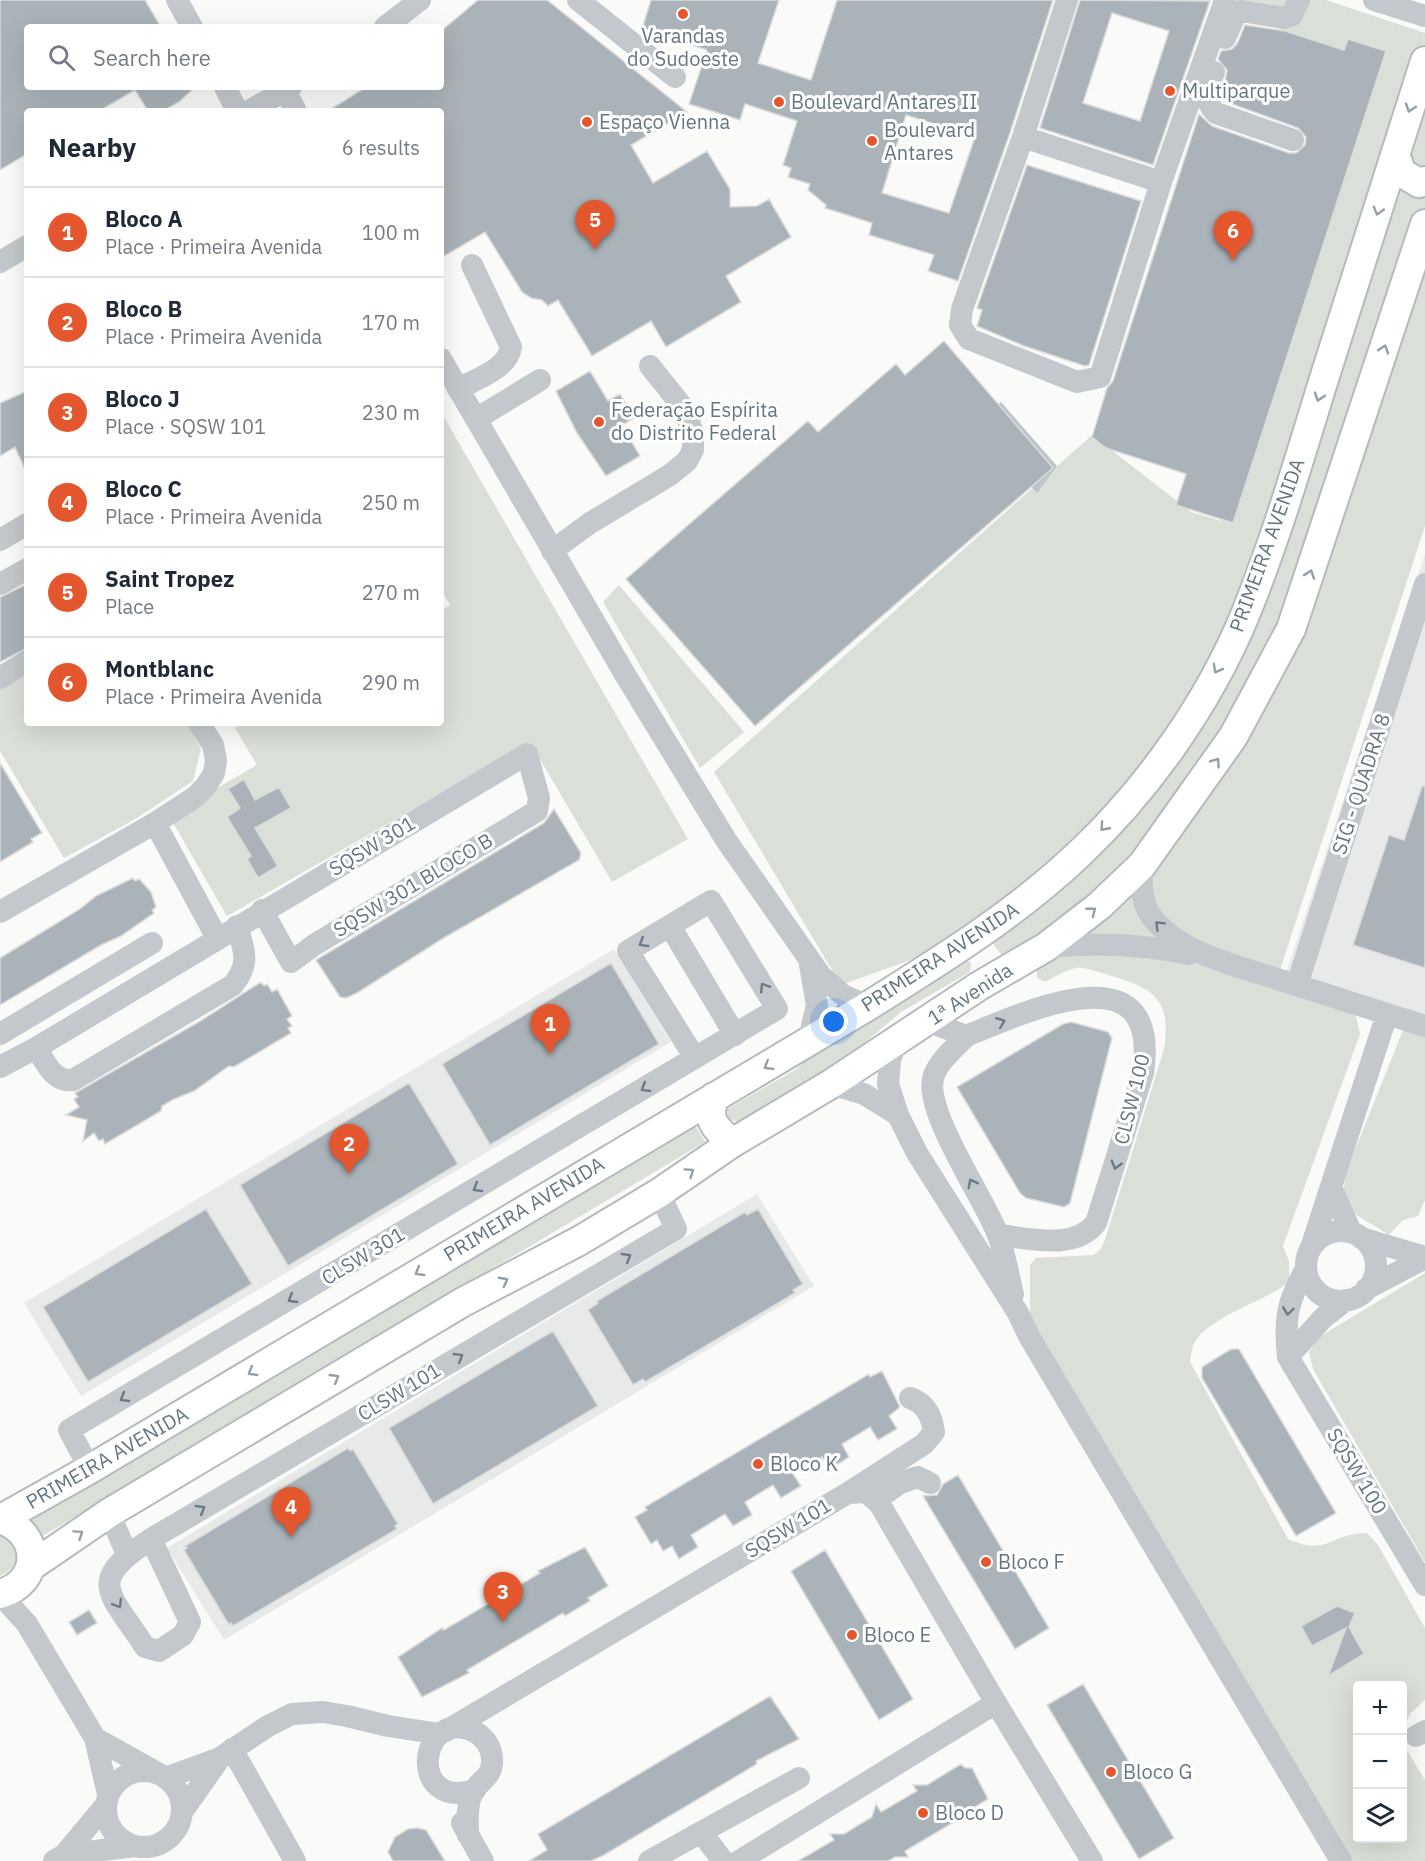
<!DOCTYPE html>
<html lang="en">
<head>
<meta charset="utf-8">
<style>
  :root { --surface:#fff; --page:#f6f6f7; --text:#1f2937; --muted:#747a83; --line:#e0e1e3; --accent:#e4572e }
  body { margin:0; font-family:"IBM Plex Sans",sans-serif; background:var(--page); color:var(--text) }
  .controls { position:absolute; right:18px; bottom:18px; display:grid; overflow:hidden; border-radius:6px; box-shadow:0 6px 24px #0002 }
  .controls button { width:54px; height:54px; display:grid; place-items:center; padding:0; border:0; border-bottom:2px solid var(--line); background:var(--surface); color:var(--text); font:30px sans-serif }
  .you { position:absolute; left:834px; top:1022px; width:21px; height:21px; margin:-15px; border:4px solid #fff; border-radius:50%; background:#1a73e8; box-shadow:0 0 0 9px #1a73e833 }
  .badge { display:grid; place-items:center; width:39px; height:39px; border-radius:50%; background:var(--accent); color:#fff; font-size:20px; font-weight:700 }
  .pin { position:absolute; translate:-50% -50px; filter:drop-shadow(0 2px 3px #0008) }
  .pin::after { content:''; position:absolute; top:32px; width:21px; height:18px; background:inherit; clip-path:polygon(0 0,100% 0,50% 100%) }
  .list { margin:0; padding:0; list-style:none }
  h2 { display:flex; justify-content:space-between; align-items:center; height:78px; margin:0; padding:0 24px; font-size:26px }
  h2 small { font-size:20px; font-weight:400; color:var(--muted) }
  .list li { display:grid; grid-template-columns:39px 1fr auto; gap:18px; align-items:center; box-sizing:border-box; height:90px; padding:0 24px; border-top:2px solid var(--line) }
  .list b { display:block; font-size:22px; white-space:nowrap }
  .list p { margin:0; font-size:20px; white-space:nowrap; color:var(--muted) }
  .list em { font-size:20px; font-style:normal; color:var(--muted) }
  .icon { flex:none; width:33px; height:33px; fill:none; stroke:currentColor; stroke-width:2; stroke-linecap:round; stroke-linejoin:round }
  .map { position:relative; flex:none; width:1425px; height:1861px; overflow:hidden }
  .search { position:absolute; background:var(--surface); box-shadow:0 6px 24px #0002; left:24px; top:24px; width:420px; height:66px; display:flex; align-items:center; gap:15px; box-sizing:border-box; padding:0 21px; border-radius:6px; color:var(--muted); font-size:22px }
  .panel { position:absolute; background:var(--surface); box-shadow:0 6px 24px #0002; left:24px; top:108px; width:420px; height:618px; border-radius:6px }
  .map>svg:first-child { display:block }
  .built { fill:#e8e9e9 }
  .green { fill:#dadfd7 }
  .water { fill:#bbc7cb }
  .building { fill:#aab3b9; stroke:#dcdcda; stroke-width:1.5; fill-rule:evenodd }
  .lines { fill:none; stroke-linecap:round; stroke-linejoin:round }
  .major-casing { stroke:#b5babe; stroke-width:32 }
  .minor { stroke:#c3c8cc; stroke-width:22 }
  .major { stroke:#fff; stroke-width:28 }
  .oneway { stroke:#939fa8 }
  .oneway2 { stroke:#6a7a87 }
  .poi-dot { fill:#e4572e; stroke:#fff; stroke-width:2 }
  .labels { text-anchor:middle; stroke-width:6; stroke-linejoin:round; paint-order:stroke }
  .poi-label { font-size:20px; fill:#657683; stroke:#fff; text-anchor:start }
  .street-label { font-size:20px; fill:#657683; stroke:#fff }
</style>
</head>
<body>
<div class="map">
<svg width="1425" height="1861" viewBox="0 0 1425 1861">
  <rect width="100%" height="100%" fill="#fafaf8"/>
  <path class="built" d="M1425,554V1019L1285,976Z
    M614,949L671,1042L81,1396L24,1303Z
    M757,1194L814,1286L224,1640L167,1548Z"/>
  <path class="green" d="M1237,0H1326L1425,33V526L1278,976L1167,944L1003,957L985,933L841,985L714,772L1092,435L1191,512L1221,521L1363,56L1328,45L1261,81L1279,28L1232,12Z
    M441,412L688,839L612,882L530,742L227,916L169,816L257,765L235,728L244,723H441V611L450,605L441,589Z
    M619,585L744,732L700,768L603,602Z
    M27,665V723H188L201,749L193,781L137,818L64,858L0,751V681Z
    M1098,946L1195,959L1355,1012L1360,1034L1283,1246L1289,1261V1282C1264,1302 1211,1315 1194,1343C1192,1348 1191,1356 1190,1362L1288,1539C1328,1557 1330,1533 1367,1533L1378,1545L1425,1628V1700L1410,1714L1403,1728L1402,1686H1358V1838H1402L1403,1730L1405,1747L1425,1780V1861H1352L1030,1317V1265L1036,1258L1093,1255L1100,1250L1104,1243L1164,1049C1172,997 1152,988 1108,975C1098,972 1086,967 1076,968C1065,970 1055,977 1045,982L1037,978V968L1051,956Z
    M964,959L971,963L970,972L901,1012L850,1055L738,1122L728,1118L727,1109L795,1070L820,1049Z
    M1404,1028L1425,1035V1200L1418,1216L1403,1220L1389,1235L1355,1214L1343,1192L1346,1172Z
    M692,1120L705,1142L36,1540L24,1519Z
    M1425,1273V1562L1313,1369L1309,1352L1319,1337Z
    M0,1527C19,1540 26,1565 0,1576Z"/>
  <path class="water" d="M1001,402L1057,466L1037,493L975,426Z"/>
  <path class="building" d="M0,0H145L161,27H27V87H195L179,102L163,111H148L135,90L99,111H27V154L0,170Z
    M478,0H547L687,112L631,145L653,183L707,151L730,189V207L757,206L769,199L791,237L726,276L741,302L666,347L651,321L592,356L558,300L548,306L542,300L531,298L522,292L485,232L441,258V111H328L366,87H441V31Z
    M651,0H779L758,63L811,80L837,0H1053L1010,133L958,281L928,271L934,255L869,235L872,223L825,208L826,205L808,190L810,184L788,177L791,168L783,165L797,121L745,104L740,120L689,104L707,50L642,29ZM906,115L975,137L949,213L882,193Z
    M1080,0L1210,1L1153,165L1040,128ZM1112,13L1169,31L1140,121L1083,103Z
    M1245,25L1285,31L1344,50L1348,39L1386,51L1233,523L1176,505L1186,474L1106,448L1092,437L1107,388L1113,381L1199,114L1212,126L1289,153H1296L1305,145L1306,137L1298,128L1224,101L1222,98L1227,70L1218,59L1221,51L1232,49L1237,44Z
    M1027,165L1141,201L1089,365L1085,366L1024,346L977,326L982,310L977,308Z
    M944,341L1053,468L755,726L626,579L808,421L818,432L896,364L905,375Z
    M590,371L608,401L620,394L634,418L622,425L640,456L606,476L577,433L556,391Z
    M27,391V474L15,447L0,456V403Z
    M27,584V648L0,662V597Z
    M0,763L42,833L31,839L33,842L0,862Z
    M244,779L255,800L279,787L291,808L255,828L278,866L258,878L247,859L251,856L227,817L240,808L228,789Z
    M1422,786H1425V968L1353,945L1389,835L1404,840Z
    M554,809L581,853L579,860L442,939L357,993L346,998L340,997L316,960L544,823Z
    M133,878L135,881L139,879L151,892L156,907L152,910L154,913L121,936L101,945L0,1005V958L80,909L96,896Z
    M611,963L659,1044L490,1145L442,1064Z
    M261,982L264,986L267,984L272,992L277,989L292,1016L287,1019L292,1026L288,1028L291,1033L234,1067L229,1066L194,1091L172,1100L162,1106L161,1111L105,1144L103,1139L99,1141L94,1133L83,1141L87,1120L66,1115L79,1107L74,1099L78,1097L75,1093L202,1020Z
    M1071,1022L1108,1032L1112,1038L1070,1203L1064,1207L1026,1198L1020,1193L957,1087L1063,1024Z
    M409,1083L458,1164L288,1266L240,1185Z
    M206,1209L252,1284L88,1382L43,1307Z
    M758,1209L803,1284L793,1290L795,1293L645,1382L643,1379L633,1385L588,1310L598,1303L597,1301L745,1212L747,1215Z
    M553,1331L598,1406L433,1504L389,1428Z
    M1231,1349H1239L1336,1513L1296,1536L1202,1378V1367Z
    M882,1371L900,1407L889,1416L897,1429L878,1440L870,1427L842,1444L849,1457L830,1469L822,1457L793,1474L801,1486L781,1498L773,1485L745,1502L752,1515L733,1526L725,1514L691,1535L698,1547L679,1559L672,1546L663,1551L657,1540L651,1544L635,1517L647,1510L645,1507L869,1374L870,1377Z
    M348,1448L350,1451L353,1449L398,1524L395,1526L397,1529L233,1626L231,1623L229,1625L184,1550L187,1548L185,1546Z
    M958,1475L1049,1628L1015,1649L923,1496L937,1495L943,1484Z
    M585,1547L608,1586L588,1598L590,1601L565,1616L563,1613L467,1670L469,1673L422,1697L398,1657L442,1628L444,1630L540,1573L538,1571Z
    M825,1550L913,1699L879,1720L791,1571Z
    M1337,1606L1355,1613L1349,1627L1364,1654L1328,1676L1346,1628L1312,1646L1301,1626Z
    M89,1610L97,1623L77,1635L69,1622Z
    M1083,1684L1174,1838L1139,1859L1047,1705Z
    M770,1696L799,1739L756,1761L757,1764L604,1855L591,1861H529L547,1850L538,1834Z
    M961,1764L965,1768H972L988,1799L973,1808V1816H964L905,1851L908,1857H895L888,1861H798L834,1840L830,1834H844L872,1817L876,1804L881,1812L917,1791L913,1785H927Z
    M417,1828L426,1830L445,1861H393L388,1852L395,1837L408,1829Z"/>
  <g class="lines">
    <defs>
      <path id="major" d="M1395,155L1402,173L1419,183L1425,181
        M714,1097C706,1121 715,1127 732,1143
        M0,1519C41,1532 43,1582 0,1594
        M1,1519L90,1469L868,1006C943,959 1016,914 1080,853C1149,788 1209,702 1245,615C1276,539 1299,460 1323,382C1357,275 1391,168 1425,61
        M30,1567L109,1513L463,1302L579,1241L659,1193L732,1143L831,1084L979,986L1046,947L1099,906L1142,865L1233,737L1291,629L1425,224"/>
    </defs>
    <use href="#major" class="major-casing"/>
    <path class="minor" d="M177,0L192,27
      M578,0L675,77
      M1067,0L1023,137L1161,182L1225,0
      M1374,0L1425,16
      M385,27L420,0
      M1225,38L1236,13L1241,11L1284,18L1291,16L1299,0
      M1214,72C1208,89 1202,99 1216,113L1293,140
      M225,87L237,111
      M285,91L296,111
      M249,111L291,87
      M1023,137L962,309L960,325L969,339L1077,382L1100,377L1161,182
      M0,262L27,246
      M441,359L626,676L726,840L821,976L843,995L868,1006
      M458,389C476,379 508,369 511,347L472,265
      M476,419L540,380
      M0,540L27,524
      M552,551L590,523L670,475L687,461L693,450V432L682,406L650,366
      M0,584L27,569
      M0,678L27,661
      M155,823L217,938
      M1142,865C1141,885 1141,906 1155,921C1187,957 1246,968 1290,983C1335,997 1380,1012 1425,1026
      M0,912L155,823L195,797L206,786L214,773L216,760L213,745L199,723
      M670,926L735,1035
      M1046,947C1094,943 1141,943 1188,954
      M1297,985L1425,584
      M927,1021L966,1036C1026,1012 1162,947 1143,1073L1096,1223C1074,1251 1030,1238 998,1235
      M0,1034L152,943
      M966,1036C955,1048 936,1063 933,1079C925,1113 985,1200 998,1235C1005,1254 1008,1274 1013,1294
      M809,1039L817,1005L810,965
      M896,1043L890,1060L888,1084L898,1115L917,1153L1018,1313L1030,1338L1341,1861
      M36,1048C46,1062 53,1083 73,1080L233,985C251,962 244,951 237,926
      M0,1067L36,1048L527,754L539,798L537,811L314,945L291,962L262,910
      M831,1084L864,1094L898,1115
      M1331,1187L1351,1232
      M1306 1266a35 35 0 1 1 70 0a35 35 0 1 1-70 0Z
      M1361,1238L1425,1257
      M1311,1248L1387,1014
      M1306,1269C1287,1301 1284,1320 1288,1357L1425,1585
      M1366,1289L1425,1258
      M1288,1357L1323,1318L1346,1300
      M90,1469L69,1430L777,1009L711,901L628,951L695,1058
      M848,1493L924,1444L934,1432C932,1416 925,1403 910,1398
      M876,1500L900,1483L918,1477L930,1483
      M109,1513L127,1554
      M151,1539L190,1622L183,1635L159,1651L145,1647C109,1591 85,1582 151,1539L676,1229L659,1193
      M0,1594L27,1624L95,1738L108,1794
      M996,1703L1092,1861
      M446,1731L848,1493L866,1492L879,1503L996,1703L739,1861
      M1416,1736L1425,1731
      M95,1738L156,1772
      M232,1749L295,1861
      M106 1809a38 38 0 1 1 76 0a38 38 0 1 1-76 0Z
      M165,1778L220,1758L268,1726L292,1714L323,1712L347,1716L388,1726L440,1734
      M182,1812L220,1758
      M462,1823L483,1861
      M701,1832L723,1861
      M468,1835C468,1822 466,1806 472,1794C478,1780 493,1778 492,1760C492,1747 484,1736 473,1731C419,1707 406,1811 475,1790
      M64,1855L135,1846
      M54,1861L64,1855L105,1806
      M649,1861L799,1778"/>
    <use href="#major" class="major"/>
  </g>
  <defs><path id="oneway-chevron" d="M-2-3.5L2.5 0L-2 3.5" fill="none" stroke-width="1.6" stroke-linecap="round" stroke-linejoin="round" transform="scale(1.5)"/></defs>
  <g class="oneway">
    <use href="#oneway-chevron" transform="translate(1410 108) rotate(108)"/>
    <use href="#oneway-chevron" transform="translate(1378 211) rotate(106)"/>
    <use href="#oneway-chevron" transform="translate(1384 349) rotate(-72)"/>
    <use href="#oneway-chevron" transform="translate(1319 397) rotate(108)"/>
    <use href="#oneway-chevron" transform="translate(1310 574) rotate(-71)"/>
    <use href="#oneway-chevron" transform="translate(1217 669) rotate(119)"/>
    <use href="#oneway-chevron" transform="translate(1216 762) rotate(-55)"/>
    <use href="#oneway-chevron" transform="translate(1104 827) rotate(132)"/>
    <use href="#oneway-chevron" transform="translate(1092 911) rotate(-38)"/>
    <use href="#oneway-chevron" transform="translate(768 1066) rotate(148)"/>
    <use href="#oneway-chevron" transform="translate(690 1172) rotate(-35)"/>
    <use href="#oneway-chevron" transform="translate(419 1272) rotate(149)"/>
    <use href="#oneway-chevron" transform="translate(504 1281) rotate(-28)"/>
    <use href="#oneway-chevron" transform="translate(252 1372) rotate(149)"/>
    <use href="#oneway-chevron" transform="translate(335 1378) rotate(-31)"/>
    <use href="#oneway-chevron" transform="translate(79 1534) rotate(-34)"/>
  </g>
  <g class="oneway2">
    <use href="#oneway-chevron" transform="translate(1159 925) rotate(-135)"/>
    <use href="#oneway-chevron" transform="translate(643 943) rotate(149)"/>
    <use href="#oneway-chevron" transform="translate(764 987) rotate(-122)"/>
    <use href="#oneway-chevron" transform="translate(1001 1022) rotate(-22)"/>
    <use href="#oneway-chevron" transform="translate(645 1088) rotate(149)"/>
    <use href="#oneway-chevron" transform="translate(1116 1165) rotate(106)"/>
    <use href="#oneway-chevron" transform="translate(972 1183) rotate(-117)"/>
    <use href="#oneway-chevron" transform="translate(477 1188) rotate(149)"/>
    <use href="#oneway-chevron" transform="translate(627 1257) rotate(-31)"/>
    <use href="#oneway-chevron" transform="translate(292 1299) rotate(149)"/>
    <use href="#oneway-chevron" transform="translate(1288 1311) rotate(98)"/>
    <use href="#oneway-chevron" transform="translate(459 1357) rotate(-31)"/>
    <use href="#oneway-chevron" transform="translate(124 1398) rotate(150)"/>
    <use href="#oneway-chevron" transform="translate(201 1509) rotate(-31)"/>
    <use href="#oneway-chevron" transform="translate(118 1604) rotate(58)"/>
  </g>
  <g class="poi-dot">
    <circle cx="683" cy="14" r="6"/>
    <circle cx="1170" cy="91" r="6"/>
    <circle cx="779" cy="102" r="6"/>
    <circle cx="587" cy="122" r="6"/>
    <circle cx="872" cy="141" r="6"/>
    <circle cx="599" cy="422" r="6"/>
    <circle cx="758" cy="1464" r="6"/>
    <circle cx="986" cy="1562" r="6"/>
    <circle cx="852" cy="1635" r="6"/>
    <circle cx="1111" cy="1772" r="6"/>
    <circle cx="923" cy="1813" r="6"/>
  </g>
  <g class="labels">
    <g class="poi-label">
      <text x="683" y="43" text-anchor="middle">Varandas<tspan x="683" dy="23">do Sudoeste</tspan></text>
      <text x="1182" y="98">Multiparque</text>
      <text x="791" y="109">Boulevard Antares II</text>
      <text x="599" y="129">Espaço Vienna</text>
      <text x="884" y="137">Boulevard<tspan x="884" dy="23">Antares</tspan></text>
      <text x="611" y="417">Federação Espírita<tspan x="611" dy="23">do Distrito Federal</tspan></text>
      <text x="770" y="1471">Bloco K</text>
      <text x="998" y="1569">Bloco F</text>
      <text x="864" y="1642">Bloco E</text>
      <text x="1123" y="1779">Bloco G</text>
      <text x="935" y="1820">Bloco D</text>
    </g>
    <g class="street-label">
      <text transform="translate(1267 545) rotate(-70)" y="7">PRIMEIRA AVENIDA</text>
      <text transform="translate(1361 784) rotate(-72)" y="7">SIG - QUADRA 8</text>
      <text transform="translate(372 846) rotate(-31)" y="7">SQSW 301</text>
      <text transform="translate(413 885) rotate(-31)" y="7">SQSW 301 BLOCO B</text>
      <text transform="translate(940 957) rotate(-33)" y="7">PRIMEIRA AVENIDA</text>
      <text transform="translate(970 994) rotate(-33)" y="7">1ª Avenida</text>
      <text transform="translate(1132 1099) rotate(-76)" y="7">CLSW 100</text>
      <text transform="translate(524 1209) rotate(-31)" y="7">PRIMEIRA AVENIDA</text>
      <text transform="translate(363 1256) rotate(-31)" y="7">CLSW 301</text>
      <text transform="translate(399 1392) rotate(-31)" y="7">CLSW 101</text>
      <text transform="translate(107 1458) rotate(-30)" y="7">PRIMEIRA AVENIDA</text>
      <text transform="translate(1357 1471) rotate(59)" y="7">SQSW 100</text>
      <text transform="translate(788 1528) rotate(-31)" y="7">SQSW 101</text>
    </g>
  </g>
</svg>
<div class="controls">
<button>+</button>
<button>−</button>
<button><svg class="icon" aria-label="layers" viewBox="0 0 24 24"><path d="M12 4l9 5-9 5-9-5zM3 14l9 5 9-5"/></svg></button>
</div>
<div class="you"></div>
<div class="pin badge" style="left:550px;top:1054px">1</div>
<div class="pin badge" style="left:349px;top:1174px">2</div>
<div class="pin badge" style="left:503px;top:1622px">3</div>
<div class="pin badge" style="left:291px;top:1537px">4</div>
<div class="pin badge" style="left:595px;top:250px">5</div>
<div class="pin badge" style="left:1233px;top:261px">6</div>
<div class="search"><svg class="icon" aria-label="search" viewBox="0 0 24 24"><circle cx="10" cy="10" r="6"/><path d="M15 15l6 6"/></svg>Search here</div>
<section class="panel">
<h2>Nearby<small>6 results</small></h2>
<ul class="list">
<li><span class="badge">1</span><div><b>Bloco A</b><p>Place · Primeira Avenida</p></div><em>100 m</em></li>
<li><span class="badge">2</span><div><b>Bloco B</b><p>Place · Primeira Avenida</p></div><em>170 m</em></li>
<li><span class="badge">3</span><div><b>Bloco J</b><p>Place · SQSW 101</p></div><em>230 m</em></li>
<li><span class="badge">4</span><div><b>Bloco C</b><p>Place · Primeira Avenida</p></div><em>250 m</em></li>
<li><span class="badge">5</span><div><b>Saint Tropez</b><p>Place</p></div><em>270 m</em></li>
<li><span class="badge">6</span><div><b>Montblanc</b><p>Place · Primeira Avenida</p></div><em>290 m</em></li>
</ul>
</section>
</div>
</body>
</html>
